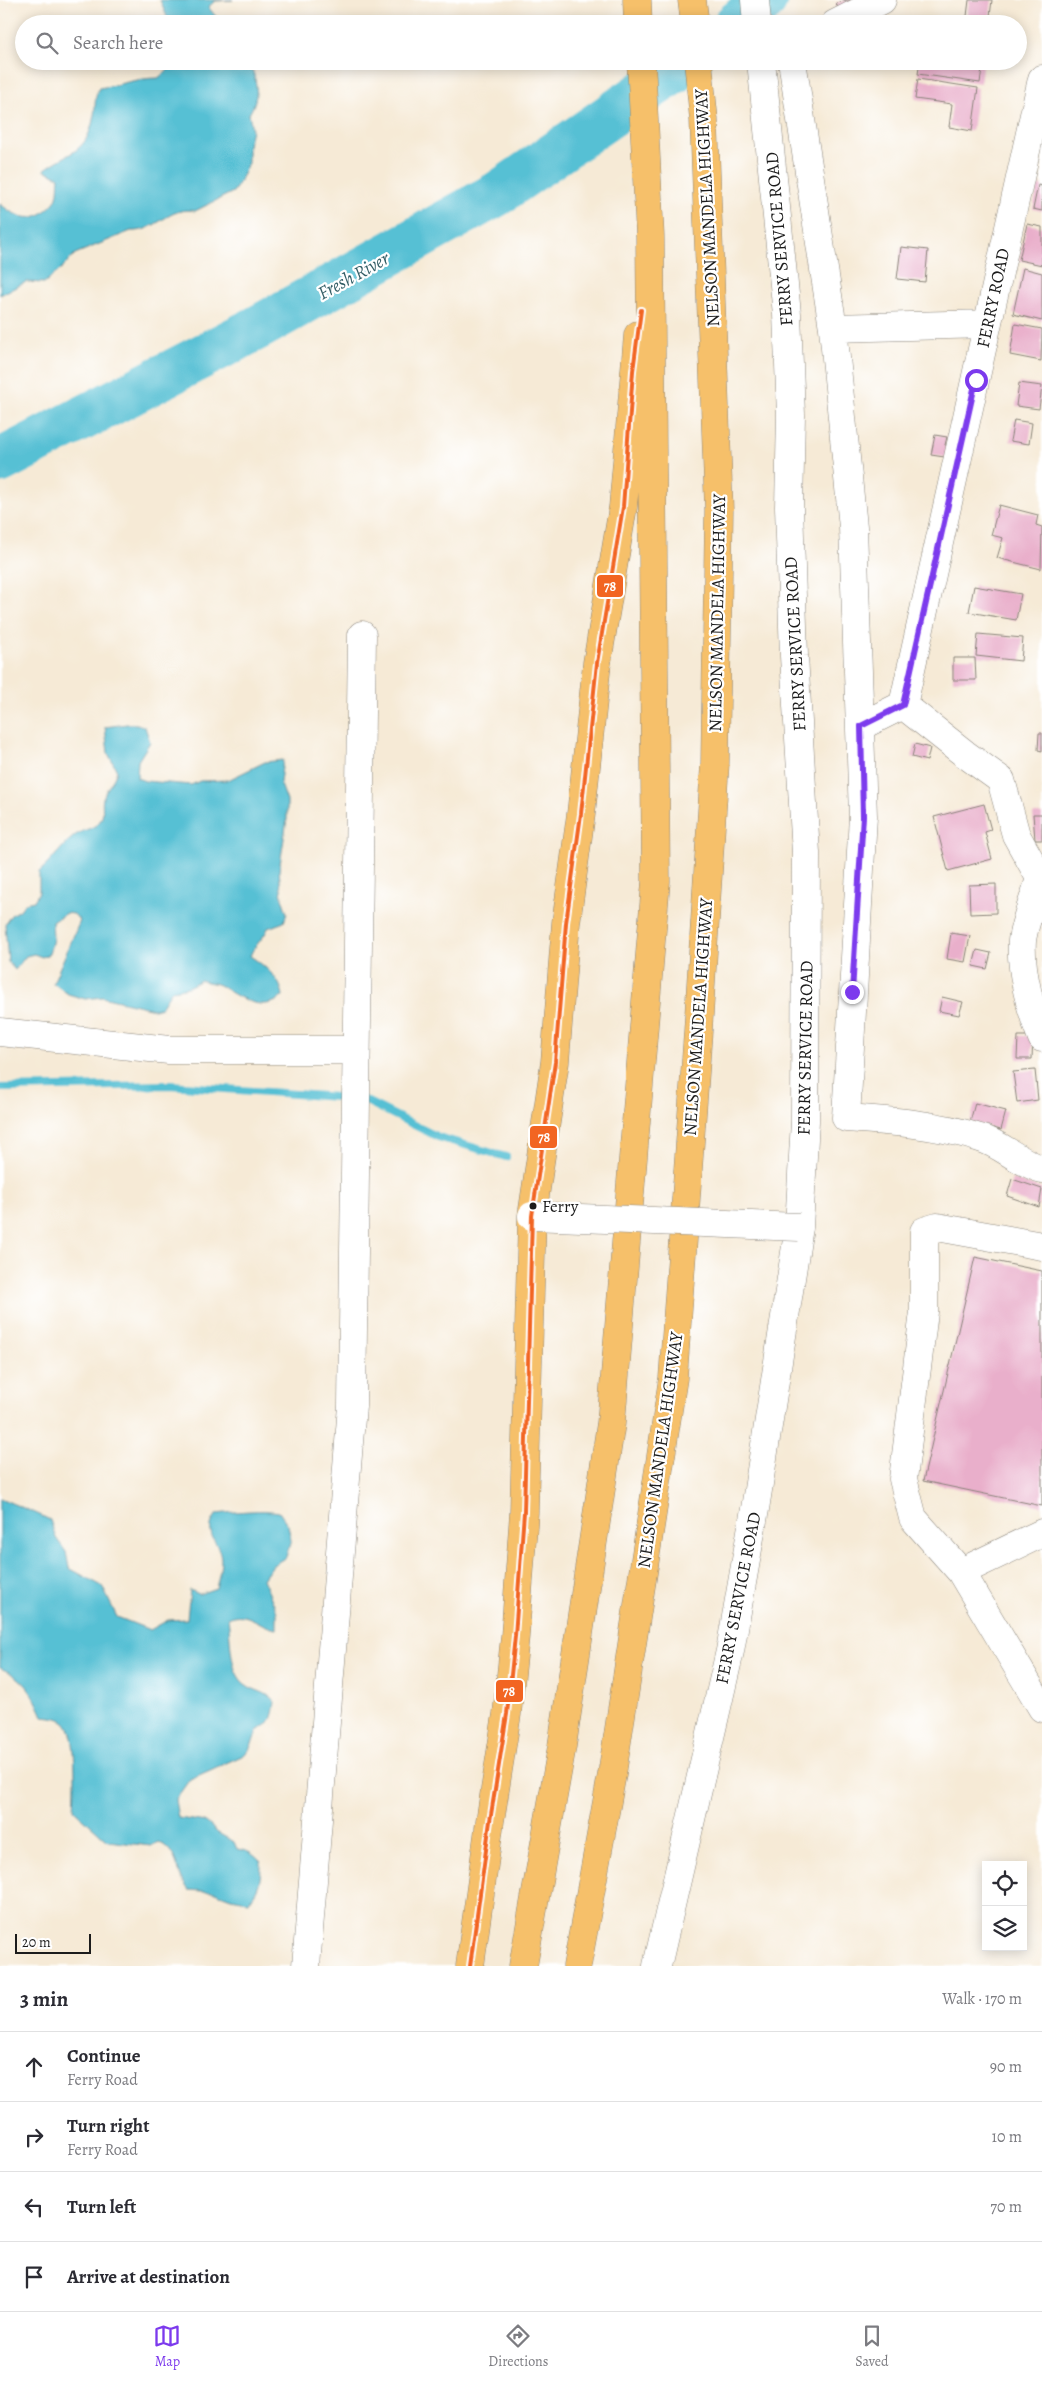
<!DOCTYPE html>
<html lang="en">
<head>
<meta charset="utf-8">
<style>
  :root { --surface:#fff; --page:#f2f2f3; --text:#2b2b33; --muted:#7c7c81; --line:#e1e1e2; --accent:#7c3aed }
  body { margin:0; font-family:Alegreya,serif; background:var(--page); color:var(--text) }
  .controls { position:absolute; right:15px; bottom:15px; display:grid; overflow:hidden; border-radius:0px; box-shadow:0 2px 12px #0003 }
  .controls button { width:45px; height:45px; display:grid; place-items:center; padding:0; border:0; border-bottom:1px solid var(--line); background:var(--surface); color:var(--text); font:25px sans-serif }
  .scale { position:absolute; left:15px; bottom:12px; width:76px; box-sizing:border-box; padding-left:5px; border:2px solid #1c1c1c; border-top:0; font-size:14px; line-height:18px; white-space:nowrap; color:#1c1c1c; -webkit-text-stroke:4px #fff; paint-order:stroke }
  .stop { position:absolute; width:15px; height:15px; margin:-11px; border:4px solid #7c3aed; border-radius:50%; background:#fff }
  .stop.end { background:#7c3aed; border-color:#fff; box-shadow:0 1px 5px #0008 }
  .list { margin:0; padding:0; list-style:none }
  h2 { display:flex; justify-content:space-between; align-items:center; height:65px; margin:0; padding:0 20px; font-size:21px }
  h2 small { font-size:16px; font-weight:400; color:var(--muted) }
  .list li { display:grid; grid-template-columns:32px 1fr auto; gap:15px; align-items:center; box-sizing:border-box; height:70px; padding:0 20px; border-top:1px solid var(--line) }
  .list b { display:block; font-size:19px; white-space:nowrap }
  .list p { margin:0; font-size:16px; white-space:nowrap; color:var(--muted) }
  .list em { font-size:16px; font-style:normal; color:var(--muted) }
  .icon { flex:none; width:28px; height:28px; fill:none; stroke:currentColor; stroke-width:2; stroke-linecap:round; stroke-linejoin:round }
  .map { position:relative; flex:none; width:1042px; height:1966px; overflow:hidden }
  .search { position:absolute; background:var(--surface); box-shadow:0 2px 12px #0003; left:15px; right:15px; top:15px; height:55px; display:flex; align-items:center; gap:12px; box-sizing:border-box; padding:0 18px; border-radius:28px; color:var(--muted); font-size:19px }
  .sheet { height:345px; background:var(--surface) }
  nav { display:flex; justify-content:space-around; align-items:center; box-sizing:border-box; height:70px; border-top:1px solid var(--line); background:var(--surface); font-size:14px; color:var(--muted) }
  nav a { display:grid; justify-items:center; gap:2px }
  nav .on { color:var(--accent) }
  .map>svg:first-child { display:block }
  .water { fill:#57c0d4; stroke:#3a6e78 }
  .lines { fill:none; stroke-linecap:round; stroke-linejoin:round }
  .stream { stroke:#57c0d4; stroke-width:8 }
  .river { stroke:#57c0d4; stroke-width:45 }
  .building { fill:#e9afcb }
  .minor-casing { stroke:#898379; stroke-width:29 }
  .highway-casing { stroke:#898379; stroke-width:29 }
  .minor { stroke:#fff; stroke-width:28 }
  .highway { stroke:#f6c06b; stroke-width:28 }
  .minor-bridge-casing { stroke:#898379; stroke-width:29; stroke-linecap:butt }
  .minor-bridge { stroke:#fff; stroke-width:28 }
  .bus-1-casing { stroke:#fff; stroke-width:8 }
  .bus-1 { stroke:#f26522; stroke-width:4 }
  .route { stroke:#7c3aed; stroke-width:6 }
  .bus-dot { fill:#1c1c1c; stroke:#fff; stroke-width:2 }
  .labels { text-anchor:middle; stroke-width:4.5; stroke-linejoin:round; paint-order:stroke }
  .bus-label { font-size:17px; fill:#1c1c1c; stroke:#fff; text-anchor:start }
  .street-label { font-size:18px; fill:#1c1c1c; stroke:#fff }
  .water-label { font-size:19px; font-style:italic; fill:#345e66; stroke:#fff }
  .line-badge { stroke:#fff; stroke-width:2 }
  .badge-label { font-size:14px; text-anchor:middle; font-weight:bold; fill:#fff }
</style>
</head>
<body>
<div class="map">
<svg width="1042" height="1966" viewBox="0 0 1042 1966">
  <rect width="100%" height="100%" fill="#fff"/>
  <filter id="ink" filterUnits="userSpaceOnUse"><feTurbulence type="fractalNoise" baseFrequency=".02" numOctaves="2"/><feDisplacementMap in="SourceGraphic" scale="10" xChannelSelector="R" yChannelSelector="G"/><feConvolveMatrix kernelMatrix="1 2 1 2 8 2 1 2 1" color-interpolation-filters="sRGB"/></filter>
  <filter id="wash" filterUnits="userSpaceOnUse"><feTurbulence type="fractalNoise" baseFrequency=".0096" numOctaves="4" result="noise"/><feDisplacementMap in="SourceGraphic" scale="20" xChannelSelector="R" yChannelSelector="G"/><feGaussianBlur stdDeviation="1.12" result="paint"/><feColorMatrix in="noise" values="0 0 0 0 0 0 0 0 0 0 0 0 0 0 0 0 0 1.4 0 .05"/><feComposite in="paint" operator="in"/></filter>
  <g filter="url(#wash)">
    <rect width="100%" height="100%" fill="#f6ead6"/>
    <path class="water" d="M160,0H233L215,1L208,7L218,19L236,24H170Z
      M172,61H250C256,82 261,94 249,114L252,130L248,145V163L238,185L233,192L195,211C169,205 156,233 131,231L75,254L59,271L44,283L26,282L0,295V204C14,215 29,224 45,211C50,207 55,203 57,197C59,191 58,184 59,177L44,170C70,150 87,155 94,115C96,104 94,97 99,88C120,85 136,78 158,78L167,71Z
      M127,724H137L145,727L150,742L138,761L137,778L145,781L191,785L200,781L228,780L265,762L283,760L280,782L287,801V819L279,871L282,898L287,913L284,922L268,928C264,939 254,945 250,956C264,965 281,979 283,996C263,1015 237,996 219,985C213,982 207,983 201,980L188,987L172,990L161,1007L154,1009L102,997L85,999L68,994L53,983L80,921L74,914L66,913L52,922L53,939L49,954L42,957L34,954L26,956L15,970L8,962L5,924L11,915L20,910L25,903L34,901L39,892V872C53,860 62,845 77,834C85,829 94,829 100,821C105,815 101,805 103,798C106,788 114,781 117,771L108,753L105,727Z
      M0,1498C17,1506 33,1511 50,1520L56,1538L66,1552L69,1568L102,1586L117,1617L150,1630L168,1620L187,1619L190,1590L199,1594L216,1588C218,1579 221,1568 221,1559C220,1541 201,1534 217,1514C231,1512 266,1509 279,1512L288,1525L291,1540L286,1557L273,1565L263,1579L277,1612V1629C259,1627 248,1609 228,1618C231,1638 229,1672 245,1684C255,1692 267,1691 275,1702C273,1716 272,1724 258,1730L249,1750L244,1755L190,1779L175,1800L178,1818L206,1822L218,1833L234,1842L237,1849C248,1850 253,1854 261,1862C261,1878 260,1890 248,1901L231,1898L215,1892L189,1890C175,1874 180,1851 158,1842L151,1846L108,1841L74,1810C75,1792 78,1733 65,1722C59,1717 51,1717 43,1716C32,1691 26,1679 0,1668Z"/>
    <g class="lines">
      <path class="stream" d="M0,1088L170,1085L351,1098
        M362,1099L438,1137L506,1157"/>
      <path class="river" d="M736,24L765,0
        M0,461L259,327L497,194L689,61"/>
    </g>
    <g id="blocks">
      <path class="building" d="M847,0H856L840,14L836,3Z
        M969,0H992L989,24H966Z
        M920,61H983L980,83L918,74Z
        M918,79L978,88L972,131L949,127L952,104L915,99Z
        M1038,185L1042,186V211L1033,209Z
        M1027,224L1042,227V265L1019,260Z
        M901,247L928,250L925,282L897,279Z
        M1023,268L1042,273V321L1013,314Z
        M1015,324L1042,329L1041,361L1010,355Z
        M1019,383L1042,386L1039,409L1016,406Z
        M1014,420L1032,423L1029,444L1010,441Z
        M935,435L947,437L945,445L953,447L951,458L931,455Z
        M999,505L1038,515L1036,525L1042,527L1041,569L997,558L1003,538L991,535Z
        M974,586L1021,594L1016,620L969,612Z
        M978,634L1023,638L1021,661L976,656Z
        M953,658H975L976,680H953Z
        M1039,733H1042V751L1038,750Z
        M915,744L930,748L927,761L912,757Z
        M984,804L991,830L985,832L992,859L948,871L934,817Z
        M1033,814H1042V840H1035Z
        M996,884V913L970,914L969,885Z
        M951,933L970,936L965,962L947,959Z
        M977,950L991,953L987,969L973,966Z
        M942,997L963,1002L959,1015L939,1011Z
        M1018,1036H1033L1032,1059H1017Z
        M1035,1070L1038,1100L1017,1103L1013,1072Z
        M975,1103L1006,1111L1001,1130L970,1122Z
        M1012,1179L1042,1189L1039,1207L1007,1196Z
        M975,1257L1042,1271V1506L923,1481Z"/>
    </g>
  </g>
  <g filter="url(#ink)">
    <use href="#blocks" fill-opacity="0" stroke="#898379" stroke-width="1"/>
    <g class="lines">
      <defs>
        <path id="minor" d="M755,0L757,24
          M835,24L882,0
          M792,61L833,328L853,527L863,816L846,1118C891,1121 936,1124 980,1138C1002,1144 1019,1163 1042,1169
          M833,328L987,324
          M903,705L965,754L1001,780L1016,835L1040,878C1035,897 1024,922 1022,941C1020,970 1031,1012 1042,1038
          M861,726L903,705L1042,79
          M0,1032L169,1050H356
          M1042,1246L937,1227L924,1231V1312L903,1479L913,1518L961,1572L1042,1708
          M961,1572L1042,1533
          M306,1966L352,1406L362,635
          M657,1966L730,1651L755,1509L799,1227L805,1121L806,853L794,656L789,507L791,415L787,314L761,61"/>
        <path id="highway" d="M637,0L638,24
          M692,0L695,24
          M470,1966L490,1821L507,1714L515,1636L524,1512L532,1216L555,1062L566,923L581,814L597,663L623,507L638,335
          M523,1966L562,1746L611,1423L656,881L650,237L641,61
          M577,1966L612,1774L673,1378L698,1031L715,763L719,510L704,120L698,61"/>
      </defs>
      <use href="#minor" class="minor-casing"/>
      <use href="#highway" class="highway-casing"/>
      <use href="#minor" class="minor"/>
      <use href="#highway" class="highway"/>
      <defs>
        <path id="minor-bridge" d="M532,1216L799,1227"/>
      </defs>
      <use href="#minor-bridge" class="minor-bridge-casing"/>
      <use href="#minor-bridge" class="minor-bridge"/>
      <defs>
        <path id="bus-1" d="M470,1966L490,1821L507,1714L515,1636L524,1512L532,1216L555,1062L566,923L581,814L597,663L623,507L633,371L641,310"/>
      </defs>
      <use href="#bus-1" class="bus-1-casing"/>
      <use href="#bus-1" class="bus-1"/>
    </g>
  </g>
  <g class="lines" filter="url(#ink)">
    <path class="route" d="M852,992L863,816L861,726L903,705L976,380"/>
  </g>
  <circle class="bus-dot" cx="533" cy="1206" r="4.5"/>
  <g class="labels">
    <g class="bus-label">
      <text x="542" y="1212">Ferry</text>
    </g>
    <g class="street-label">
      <text transform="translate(707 208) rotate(-93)" y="6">NELSON MANDELA HIGHWAY</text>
      <text transform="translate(779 239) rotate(-95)" y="6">FERRY SERVICE ROAD</text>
      <text transform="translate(993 298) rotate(-78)" y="6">FERRY ROAD</text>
      <text transform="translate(717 613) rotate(-89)" y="6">NELSON MANDELA HIGHWAY</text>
      <text transform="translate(795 644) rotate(-93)" y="6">FERRY SERVICE ROAD</text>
      <text transform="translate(698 1017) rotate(-86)" y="6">NELSON MANDELA HIGHWAY</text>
      <text transform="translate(805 1048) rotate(-89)" y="6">FERRY SERVICE ROAD</text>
      <text transform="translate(660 1450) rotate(-82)" y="6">NELSON MANDELA HIGHWAY</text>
      <text transform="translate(738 1598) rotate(-79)" y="6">FERRY SERVICE ROAD</text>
    </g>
    <g class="water-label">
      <text transform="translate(353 275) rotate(-29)" y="7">Fresh River</text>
    </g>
  </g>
  <g class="line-badge">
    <rect x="596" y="574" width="28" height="24" rx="5" fill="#f26522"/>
    <rect x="529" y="1125" width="29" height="24" rx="5" fill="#f26522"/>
    <rect x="495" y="1679" width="29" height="24" rx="5" fill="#f26522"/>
  </g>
  <g class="badge-label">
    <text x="610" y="591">78</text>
    <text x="544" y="1142">78</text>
    <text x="509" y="1696">78</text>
  </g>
</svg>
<div class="controls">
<button><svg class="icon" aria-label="locate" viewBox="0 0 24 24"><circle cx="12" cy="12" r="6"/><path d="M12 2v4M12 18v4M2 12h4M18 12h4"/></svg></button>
<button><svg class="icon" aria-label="layers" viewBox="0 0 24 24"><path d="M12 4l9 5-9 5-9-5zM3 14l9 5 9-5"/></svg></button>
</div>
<div class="scale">20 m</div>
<div class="stop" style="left:976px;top:380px"></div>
<div class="stop end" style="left:852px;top:992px"></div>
<div class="search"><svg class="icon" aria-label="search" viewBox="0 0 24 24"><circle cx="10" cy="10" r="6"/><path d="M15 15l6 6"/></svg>Search here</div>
</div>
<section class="sheet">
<h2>3 min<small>Walk · 170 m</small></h2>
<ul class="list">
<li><svg class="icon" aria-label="ahead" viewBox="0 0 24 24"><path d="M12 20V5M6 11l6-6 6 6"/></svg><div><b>Continue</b><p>Ferry Road</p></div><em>90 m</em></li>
<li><svg class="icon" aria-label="right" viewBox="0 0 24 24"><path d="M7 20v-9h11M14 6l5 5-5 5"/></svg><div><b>Turn right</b><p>Ferry Road</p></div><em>10 m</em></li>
<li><svg class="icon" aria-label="left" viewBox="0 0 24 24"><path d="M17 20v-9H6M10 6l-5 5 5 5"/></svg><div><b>Turn left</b></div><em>70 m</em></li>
<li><svg class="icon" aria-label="arrive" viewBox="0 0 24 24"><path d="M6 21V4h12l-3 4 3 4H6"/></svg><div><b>Arrive at destination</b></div></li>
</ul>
</section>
<nav>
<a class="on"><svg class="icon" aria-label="map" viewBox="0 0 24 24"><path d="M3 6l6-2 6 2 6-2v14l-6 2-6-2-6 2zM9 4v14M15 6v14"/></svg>Map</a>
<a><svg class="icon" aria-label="directions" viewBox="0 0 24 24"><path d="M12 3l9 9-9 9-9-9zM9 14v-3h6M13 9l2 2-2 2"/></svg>Directions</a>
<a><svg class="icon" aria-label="saved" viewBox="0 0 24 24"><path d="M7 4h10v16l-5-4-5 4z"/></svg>Saved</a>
</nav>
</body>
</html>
